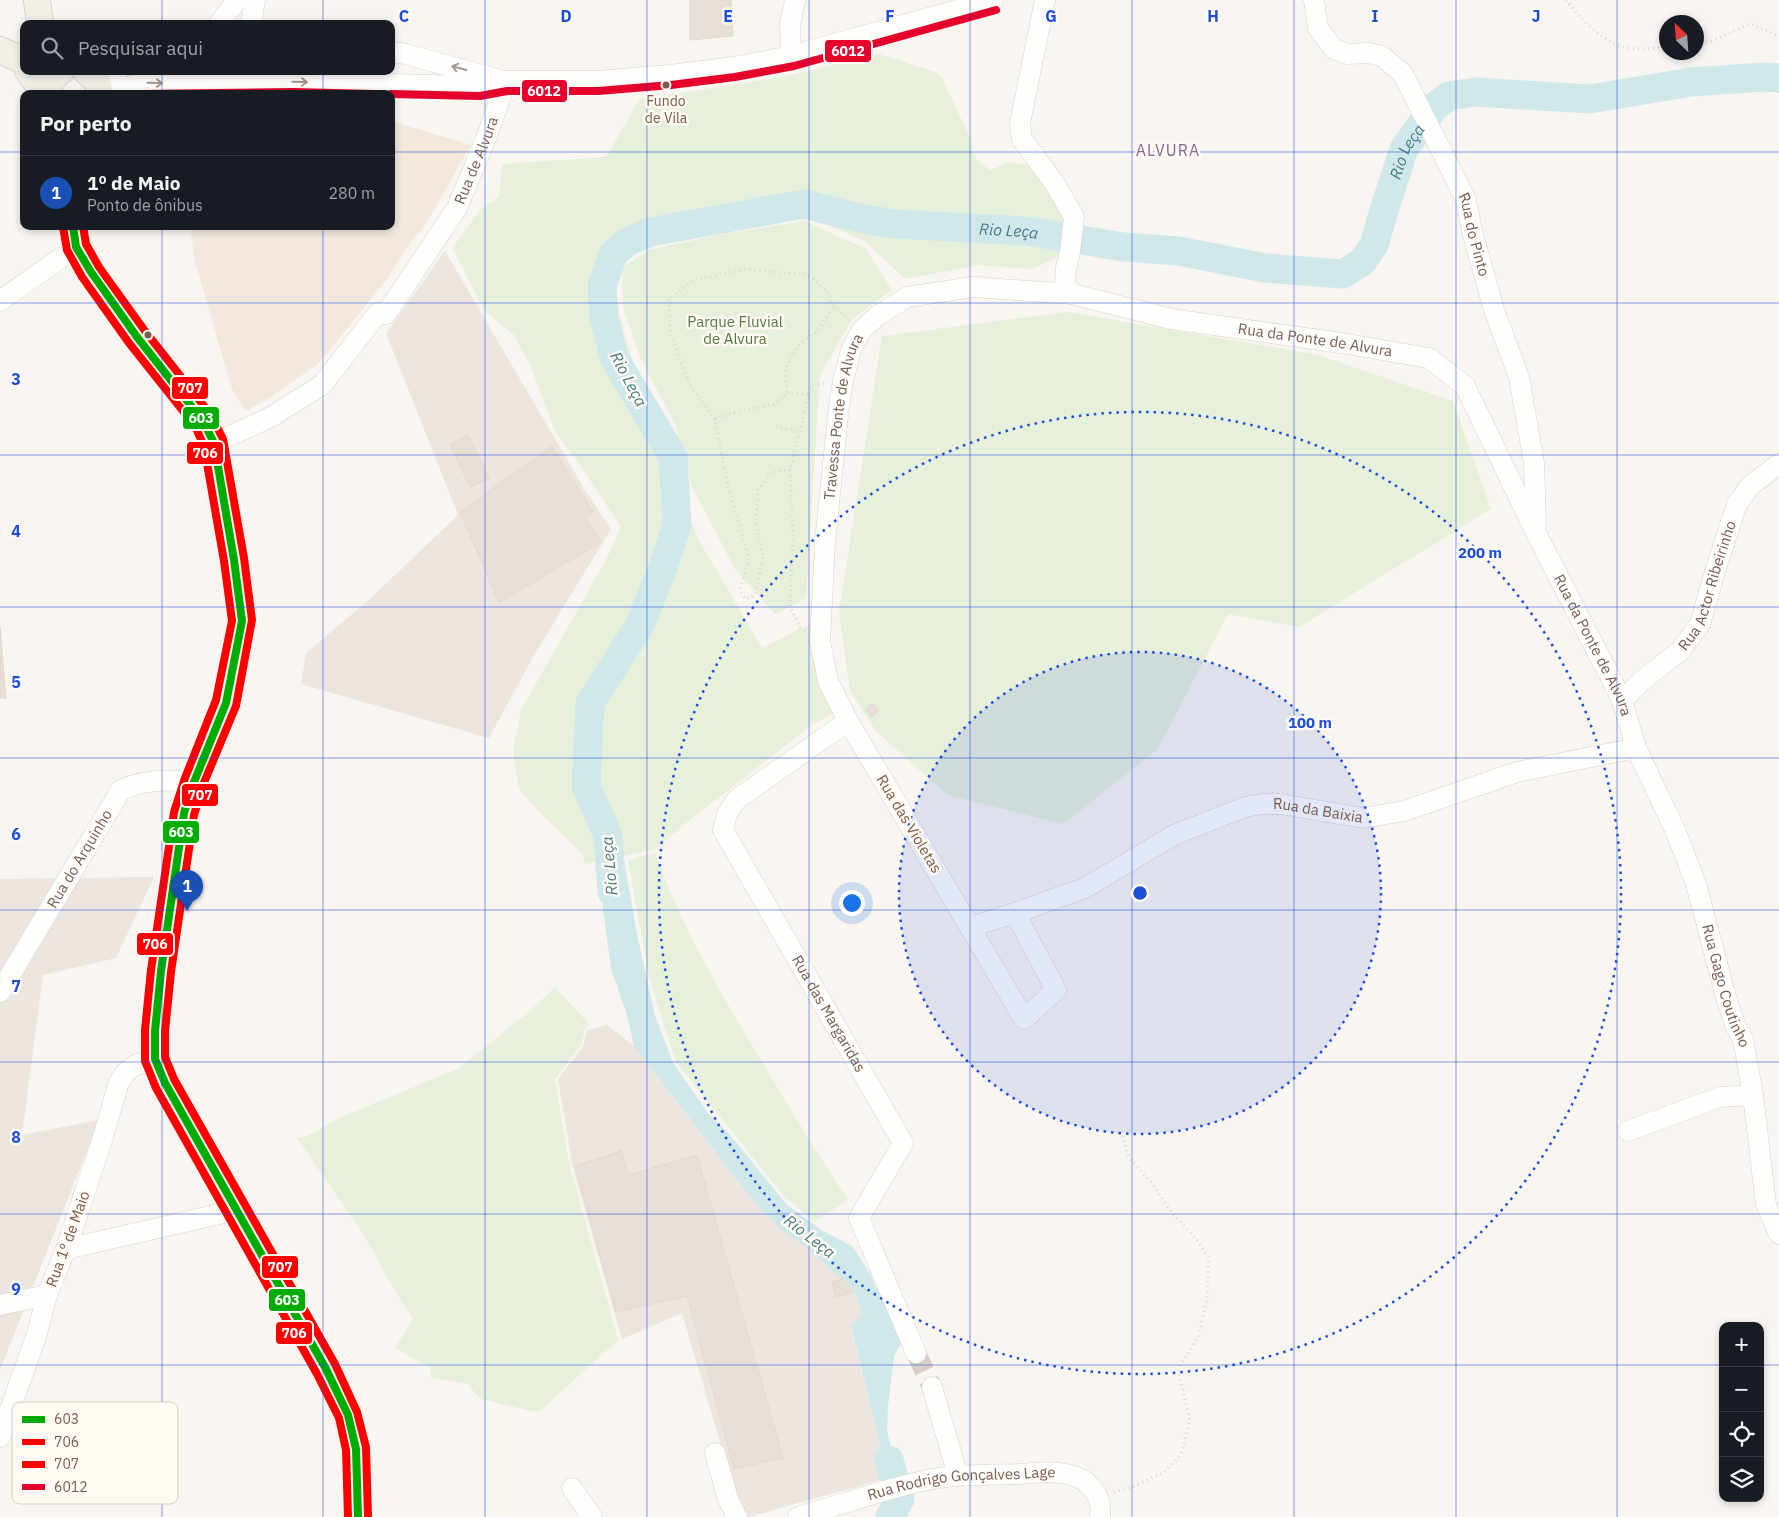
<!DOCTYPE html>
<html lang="pt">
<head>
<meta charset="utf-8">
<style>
  :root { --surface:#171b24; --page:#242831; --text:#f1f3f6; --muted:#9ea1a6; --line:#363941; --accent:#1a73e8 }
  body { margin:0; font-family:"IBM Plex Sans",sans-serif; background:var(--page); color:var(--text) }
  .controls { position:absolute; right:15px; bottom:15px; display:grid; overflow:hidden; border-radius:10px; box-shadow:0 2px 8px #0003 }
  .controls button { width:45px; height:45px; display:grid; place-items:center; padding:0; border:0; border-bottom:1px solid var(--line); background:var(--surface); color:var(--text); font:25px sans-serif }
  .compass { position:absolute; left:1659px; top:15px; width:45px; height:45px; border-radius:50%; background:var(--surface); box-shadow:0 2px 8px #0003; rotate:335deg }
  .you { position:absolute; left:851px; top:902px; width:18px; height:18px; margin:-12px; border:4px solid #fff; border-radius:50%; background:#1a73e8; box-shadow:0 0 0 8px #1a73e833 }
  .badge { display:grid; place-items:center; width:32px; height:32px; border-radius:50%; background:var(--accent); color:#fff; font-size:16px; font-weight:700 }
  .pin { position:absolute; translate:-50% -41px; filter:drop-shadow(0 1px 2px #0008) }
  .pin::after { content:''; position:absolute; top:26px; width:18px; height:15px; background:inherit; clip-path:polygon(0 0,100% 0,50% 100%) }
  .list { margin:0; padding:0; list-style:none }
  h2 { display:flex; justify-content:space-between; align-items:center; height:65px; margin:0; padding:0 20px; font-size:21px }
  h2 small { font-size:16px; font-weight:400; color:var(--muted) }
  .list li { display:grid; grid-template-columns:32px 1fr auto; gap:15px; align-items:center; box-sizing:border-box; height:75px; padding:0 20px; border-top:1px solid var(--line) }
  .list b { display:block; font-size:19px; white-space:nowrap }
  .list p { margin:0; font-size:16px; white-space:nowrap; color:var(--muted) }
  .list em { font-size:16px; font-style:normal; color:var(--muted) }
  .icon { flex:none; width:28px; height:28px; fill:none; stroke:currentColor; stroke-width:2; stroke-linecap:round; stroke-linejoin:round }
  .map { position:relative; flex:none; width:1779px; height:1517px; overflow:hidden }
  .search { position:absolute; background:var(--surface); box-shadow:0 2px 8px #0003; left:20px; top:20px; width:375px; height:55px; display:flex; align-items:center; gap:12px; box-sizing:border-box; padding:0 18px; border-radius:10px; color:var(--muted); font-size:19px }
  .panel { position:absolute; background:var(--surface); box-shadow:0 2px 8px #0003; left:20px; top:90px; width:375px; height:140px; border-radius:10px }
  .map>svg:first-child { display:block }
  .residential { fill:#f2e8de }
  .industrial { fill:#ede5e0 }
  .green { fill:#e7f0db }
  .water { fill:#d0e8ea }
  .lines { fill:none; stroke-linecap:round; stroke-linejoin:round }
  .river { stroke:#d0e8ea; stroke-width:29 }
  .building { fill:#e6ded7; stroke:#e2d8d2 }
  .minor-tunnel { stroke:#d9cfc7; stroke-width:20; stroke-dasharray:20 10; stroke-linecap:butt }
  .minor-casing { stroke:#d7d1cb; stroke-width:21 }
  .major-casing { stroke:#dad1cc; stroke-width:28 }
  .path { stroke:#dcd5d0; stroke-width:3; stroke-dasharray:1 4; stroke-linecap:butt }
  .minor { stroke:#fefefd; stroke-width:20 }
  .major { stroke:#f3eee8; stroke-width:26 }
  .bus-1-casing { stroke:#fffaf3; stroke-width:11 }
  .bus-2-casing { stroke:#fffaf3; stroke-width:11 }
  .bus-3-casing { stroke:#fffaf3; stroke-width:11 }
  .bus-4-casing { stroke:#fffaf3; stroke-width:11 }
  .bus-1 { stroke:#00ac00; stroke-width:8 }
  .bus-2 { stroke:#f00; stroke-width:8 }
  .bus-3 { stroke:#f00; stroke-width:8 }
  .bus-4 { stroke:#e4002b; stroke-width:8 }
  .oneway { stroke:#a8958b }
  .grid { fill:none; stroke:#1d4ed8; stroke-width:1; stroke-opacity:0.55 }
  .ring { fill:none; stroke:#1d4ed8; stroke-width:2.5; stroke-dasharray:2.5 5 }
  .bus-dot { fill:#7a5c4d; stroke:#fffaf3; stroke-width:2 }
  .labels { text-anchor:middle; stroke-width:5; stroke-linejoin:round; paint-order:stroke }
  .bus-label { font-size:14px; fill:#7a5c4d; stroke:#fffaf3 }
  .street-label { font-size:15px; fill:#7a5c4d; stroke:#fffaf3 }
  .park-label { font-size:15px; fill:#537a41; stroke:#fffaf3 }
  .neighbourhood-label { font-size:16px; letter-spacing:1px; fill:#846695; stroke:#fffaf3 }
  .water-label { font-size:16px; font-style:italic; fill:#437c86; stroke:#fffaf3 }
  .key { fill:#fffaf3; stroke:#d7cbc1; stroke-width:1 }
  .key-label { font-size:14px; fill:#7a5c4d }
  .grid-label { font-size:16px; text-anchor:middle; font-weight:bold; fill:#1d4ed8; stroke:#fffaf3; stroke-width:5; stroke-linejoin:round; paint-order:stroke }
  .centre { fill:#1d4ed8; stroke:#fffaf3; stroke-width:2.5 }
  .ring-label { font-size:15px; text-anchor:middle; font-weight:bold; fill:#1d4ed8; stroke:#fffaf3; stroke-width:5; stroke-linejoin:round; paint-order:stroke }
  .line-badge { stroke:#fffaf3; stroke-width:2 }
  .badge-label { font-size:14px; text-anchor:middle; font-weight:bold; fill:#fff }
</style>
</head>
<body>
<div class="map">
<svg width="1779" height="1517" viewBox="0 0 1779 1517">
  <rect width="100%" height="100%" fill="#f9f5f0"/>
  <path class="residential" d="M391,121L471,145L427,222L405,250L387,279L323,358L318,364L272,396L246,411L232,389L195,262L190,226H391Z"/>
  <path class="industrial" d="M445,251L585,490L611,529L533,657L489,738L301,684L306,653L372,597L458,515L386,333Z
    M154,877L116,958L43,975L22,1135L99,1120L0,1370V879Z
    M607,1025L634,1046L751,1198L780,1229L811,1251L839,1277L846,1281L854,1291L863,1313L851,1327L853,1336L888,1478L748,1517H742L682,1313L622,1339L573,1168L558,1079L583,1047L587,1030Z"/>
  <path class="green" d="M879,54L936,72L941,76L971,140L973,152L976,158L989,170L998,167L1006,162L1038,166L1070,218L1063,254L1032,269L978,265L905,279L865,241L805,215L655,241L624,257L612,288L632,360L680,463L686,510L698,539L762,648L808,625L824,681L838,711L812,725L686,823L656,849L585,864L582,853L542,815L519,789L513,752L521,710L606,560L621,527L582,468L555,431L531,367L514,335L484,310L453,249V247L481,209L499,197L502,164L606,157L640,99L777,78Z
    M805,221L866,249L892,290L852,319L820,375L806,598L775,614L735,569L692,487L675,424L641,360L623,308L622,268L649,250L728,233Z
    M1068,312L1318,355L1453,401L1491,509L1299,627L1228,614L1158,749L1063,824L947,795L876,731L850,691L839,612L882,336Z
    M655,853C682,928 723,998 764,1065C791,1111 819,1156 848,1200L814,1222L783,1195L676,1062L649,978L628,860Z
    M555,987L590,1025L585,1028L581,1044L555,1079L569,1163L618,1340L541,1410L531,1411L481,1399L467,1384L431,1377L430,1368L395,1348L413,1319L387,1277L366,1238L297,1138L305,1137L346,1115L458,1069L530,1011Z"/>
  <path class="water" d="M598,846L624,861L637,934L655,1016L673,1063L708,1113L731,1136L786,1204L823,1231L852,1246L870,1273L875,1286L887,1302L903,1340L894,1356L888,1406L887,1431L897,1473L904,1480L888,1484V1478L851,1326L862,1313L854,1291L846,1281L839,1277L811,1251L780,1229L751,1198L634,1046L627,1015L611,969L600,885Z"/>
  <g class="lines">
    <g class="river">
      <path id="s1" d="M612,892L608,836L586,786L590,703L640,625L662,570L677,525L673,457L614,358L604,318L602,286L613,254L627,242L650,232L804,204L859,218L895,224L1026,231L1124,247L1179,251L1265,268L1343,274L1362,262L1374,245L1386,204L1404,149L1434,107L1449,96L1475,92L1590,99L1691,82L1764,77L1779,78"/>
      <path d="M889,1460L900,1499L890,1517"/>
    </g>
  </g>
  <path class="building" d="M690,0H731L733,36L690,40Z
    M468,435L489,479L470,487L450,444Z
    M552,446L593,512L585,518L601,542L499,603L460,512Z
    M0,626L6,698H0Z
    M872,703L879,710L872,717L865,710Z
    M621,1151L628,1175L697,1155L783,1458L734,1469L687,1296L616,1312L575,1166Z
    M842,1279L854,1292L836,1297L832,1282Z"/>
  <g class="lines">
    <path class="minor-tunnel" d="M916,1353L932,1387"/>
    <defs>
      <g id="minor">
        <path d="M1045,0L1020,123L1022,139L1055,184L1074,217L1070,252L1066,268L1065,283L1072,294"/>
        <path id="s2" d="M1314,0L1318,28L1334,49L1348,54L1368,53L1382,56L1403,74L1466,200L1472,231L1494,310L1519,377L1534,463L1536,524"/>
        <path d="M219,24L237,0"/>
        <path d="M251,24L255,0"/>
        <path d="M391,52L406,54L496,79"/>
        <path d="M791,56L790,25L795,0"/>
        <path d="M93,77L118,71"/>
        <path d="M108,94L125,87L145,83L293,82L480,86L506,81H597L670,75L734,67L791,56L993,0"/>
        <path d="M0,301L76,247"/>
        <path id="s3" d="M214,443L269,418L322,385L378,313L386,314L457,208L487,136L506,81"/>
        <path id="s4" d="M1622,700L1644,679L1680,651L1700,624L1716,568L1737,504L1751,485L1779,464"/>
        <path id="s5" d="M848,721L736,800L727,814L723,830L903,1143L859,1218L916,1353"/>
        <path id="s6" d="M1015,913L1085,888L1174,835L1245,807L1262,804H1280L1363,818L1404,811L1517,772L1636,748"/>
        <path id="s7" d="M970,927L1015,913L1056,990L1024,1019L848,721L828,681L820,641L825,542L839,406L843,381L851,350L862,330L877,316L907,297L973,287L1072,294L1171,319L1341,343L1429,358L1465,386L1537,535L1622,700L1636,748L1676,832L1696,884L1726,997L1735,1025L1743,1039L1753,1095L1766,1205L1779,1234"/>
        <path id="s8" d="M0,992L121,790C143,779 169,779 194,782"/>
        <path d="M1628,1131L1720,1097L1753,1095"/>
        <path d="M66,1249L237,1210"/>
        <path d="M0,1305L47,1295"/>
        <path d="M932,1387L958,1476"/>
        <path d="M0,1437L36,1337L47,1295L66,1249L104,1134L119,1082L125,1073L135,1065L155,1059"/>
        <path d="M715,1453L728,1499L737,1517"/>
        <path d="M572,1488L592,1517"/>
        <path id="s9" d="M798,1517C840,1505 881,1490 923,1481C954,1474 986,1475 1018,1474C1036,1473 1057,1470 1074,1476C1092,1482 1103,1498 1100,1517"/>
      </g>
      <path id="major" d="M37,0L40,24
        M0,50L24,61
        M28,71L45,94
        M86,71L97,81L100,94
        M48,94C49,84 53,76 61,71
        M73,226L76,247L91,272L137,337L203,421L214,443L234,560L242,621L226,703L194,782L184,813L161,971L155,1031V1059L165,1083L326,1369L348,1415L356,1449L358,1517"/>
    </defs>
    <use href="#minor" class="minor-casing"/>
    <use href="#major" class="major-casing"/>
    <path class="path" d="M1566,0C1579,17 1598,37 1619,46C1634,51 1652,48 1666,47
      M1696,44L1711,41L1750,24L1779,36
      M787,393L810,395
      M715,419L732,413L776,404L787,393L786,368L798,345L817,332L834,306
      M776,426L800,432
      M790,470L772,472L758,490L756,523L763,557L755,595L745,599L740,589L749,558L728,488L715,419L690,385L670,333L669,299L694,280L744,269L809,275L827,291L834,306L849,319
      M805,631L800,628L790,606L793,538L790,470L812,385L827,383
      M1114,1492L1132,1487L1165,1472L1181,1454L1190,1420L1178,1369L1198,1337L1207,1299L1209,1258L1198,1241L1172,1213L1152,1183L1129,1158L1121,1131"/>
    <use href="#minor" class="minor"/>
    <use href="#major" class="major"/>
    <defs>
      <path id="bus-1" d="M73,226L76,247L91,272L137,337L203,421L214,443L234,560L242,621L226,703L194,782L184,813L161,971L155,1031V1059L165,1083L326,1369L348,1415L356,1449L358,1517"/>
      <path id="bus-2" d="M63,227L67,250L82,277L129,343L195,426L204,446L224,561L232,621L216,700L185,778L174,812L151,970L145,1030V1061L156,1088L317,1374L339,1418L346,1450L348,1517"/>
      <path id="bus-3" d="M83,226L86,244L99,267L145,331L211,415L223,439L244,558L252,620L236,706L203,785L194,815L171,972L165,1031V1057L174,1079L335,1364L357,1412L366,1447L368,1517"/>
      <path id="bus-4" d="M142,94L293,92L375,94
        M391,94L480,96L507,91H598L671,85L735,77L794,66L996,10"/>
    </defs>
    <use href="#bus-1" class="bus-1-casing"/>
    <use href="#bus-2" class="bus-2-casing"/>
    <use href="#bus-3" class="bus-3-casing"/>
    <use href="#bus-4" class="bus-4-casing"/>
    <use href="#bus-1" class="bus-1"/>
    <use href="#bus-2" class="bus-2"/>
    <use href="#bus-3" class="bus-3"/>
    <use href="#bus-4" class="bus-4"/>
  </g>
  <defs><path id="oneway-shaft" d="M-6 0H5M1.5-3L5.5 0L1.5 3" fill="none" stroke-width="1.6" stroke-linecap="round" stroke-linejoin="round" transform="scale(1.25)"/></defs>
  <g class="oneway">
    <use href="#oneway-shaft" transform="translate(459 68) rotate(-165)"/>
    <use href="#oneway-shaft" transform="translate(300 82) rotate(1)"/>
    <use href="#oneway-shaft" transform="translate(155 83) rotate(1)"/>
  </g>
  <path class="grid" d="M162,0V24M323,0V24M485,0V1517M647,0V1517M809,0V1517M970,0V1517M1132,0V1517M1294,0V1517M1456,0V1517M1617,0V1517M162,71V94M323,71V94M0,152H24M391,152H1779M162,226V1517M323,226V1517M0,303H1779M0,455H1779M0,607H1779M0,758H1779M0,910H1779M0,1062H1779M0,1214H1779M0,1365H1723M1760,1365H1779"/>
  <circle cx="1140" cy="893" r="241" fill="#1d4ed8" fill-opacity=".12"/>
  <g class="ring">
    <circle cx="1140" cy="893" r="241"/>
    <circle cx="1140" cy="893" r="481"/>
  </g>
  <g class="bus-dot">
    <circle cx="666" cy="85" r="4.5"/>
    <circle cx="148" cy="335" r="4.5"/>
  </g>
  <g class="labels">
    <g class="bus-label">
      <text x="666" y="106">Fundo<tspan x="666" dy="17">de Vila</tspan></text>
    </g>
    <g class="street-label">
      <text dy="5" stroke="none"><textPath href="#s3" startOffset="401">Rua de Alvura</textPath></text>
      <text dy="5" stroke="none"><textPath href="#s2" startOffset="308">Rua do Pinto</textPath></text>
      <text dy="5" stroke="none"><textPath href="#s7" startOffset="1395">Rua da Ponte de Alvura</textPath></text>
      <text dy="5" stroke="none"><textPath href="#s7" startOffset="835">Travessa Ponte de Alvura</textPath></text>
      <text dy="5" stroke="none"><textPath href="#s4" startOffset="148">Rua Actor Ribeirinho</textPath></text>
      <text dy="5" stroke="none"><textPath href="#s7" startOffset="1845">Rua da Ponte de Alvura</textPath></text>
      <text dy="5" stroke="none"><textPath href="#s6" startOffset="328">Rua da Baixia</textPath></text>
      <text transform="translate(909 824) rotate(59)" y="5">Rua das Violetas</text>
      <text dy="5" stroke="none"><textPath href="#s8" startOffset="155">Rua do Arquinho</textPath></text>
      <text dy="5" stroke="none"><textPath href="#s7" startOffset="2212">Rua Gago Coutinho</textPath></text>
      <text dy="5" stroke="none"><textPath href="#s5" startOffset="382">Rua das Margaridas</textPath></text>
      <text transform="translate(68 1239) rotate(-70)" y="5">Rua 1º de Maio</text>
      <text dy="5" stroke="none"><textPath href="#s9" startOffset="168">Rua Rodrigo Gonçalves Lage</textPath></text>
    </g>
    <g class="park-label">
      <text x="735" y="327">Parque Fluvial<tspan x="735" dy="17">de Alvura</tspan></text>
    </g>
    <g class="neighbourhood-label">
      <text x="1168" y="156">ALVURA</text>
    </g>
    <g class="water-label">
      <text dy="6" stroke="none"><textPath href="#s1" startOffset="1571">Rio Leça</textPath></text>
      <text dy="6" stroke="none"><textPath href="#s1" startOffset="1091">Rio Leça</textPath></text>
      <text transform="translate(629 379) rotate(62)" y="6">Rio Leça</text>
      <text transform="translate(609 866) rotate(-95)" y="6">Rio Leça</text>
      <text transform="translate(810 1236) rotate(38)" y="6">Rio Leça</text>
    </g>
  </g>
  <rect x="12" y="1402" width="166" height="102" rx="8" class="key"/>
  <rect x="22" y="1416" width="23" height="7" fill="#00ac00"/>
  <rect x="22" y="1439" width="23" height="6" fill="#f00"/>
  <rect x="22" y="1461" width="23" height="7" fill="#f00"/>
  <rect x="22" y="1484" width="23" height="6" fill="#e4002b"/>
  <g class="key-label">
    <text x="54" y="1424">603</text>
    <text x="54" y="1447">706</text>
    <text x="54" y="1469">707</text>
    <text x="54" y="1492">6012</text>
  </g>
  <g class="grid-label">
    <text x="404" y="22">C</text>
    <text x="566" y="22">D</text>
    <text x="728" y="22">E</text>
    <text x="890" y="22">F</text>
    <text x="1051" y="22">G</text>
    <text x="1213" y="22">H</text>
    <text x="1375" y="22">I</text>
    <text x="1536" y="22">J</text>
    <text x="16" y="385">3</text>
    <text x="16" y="537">4</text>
    <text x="16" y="688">5</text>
    <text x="16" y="840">6</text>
    <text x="16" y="992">7</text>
    <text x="16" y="1143">8</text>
    <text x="16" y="1295">9</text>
  </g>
  <circle cx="1140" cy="893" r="8" class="centre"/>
  <g class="ring-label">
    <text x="1480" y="558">200 m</text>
    <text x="1310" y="728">100 m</text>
  </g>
  <g class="line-badge">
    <rect x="824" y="39" width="48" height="24" rx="5" fill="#e4002b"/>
    <rect x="521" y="79" width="47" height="24" rx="5" fill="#e4002b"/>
    <rect x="171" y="376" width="38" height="24" rx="5" fill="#f00"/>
    <rect x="182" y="406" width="38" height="24" rx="5" fill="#00ac00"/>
    <rect x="186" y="441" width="38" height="24" rx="5" fill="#f00"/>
    <rect x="181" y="783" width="38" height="24" rx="5" fill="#f00"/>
    <rect x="162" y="820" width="38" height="24" rx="5" fill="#00ac00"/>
    <rect x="136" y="932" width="38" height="24" rx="5" fill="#f00"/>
    <rect x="261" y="1255" width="38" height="24" rx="5" fill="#f00"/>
    <rect x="268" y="1288" width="38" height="24" rx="5" fill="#00ac00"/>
    <rect x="275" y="1321" width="38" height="24" rx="5" fill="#f00"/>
  </g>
  <g class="badge-label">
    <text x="848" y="56">6012</text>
    <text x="544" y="96">6012</text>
    <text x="190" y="393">707</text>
    <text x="201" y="423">603</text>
    <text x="205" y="458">706</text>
    <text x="200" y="800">707</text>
    <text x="181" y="837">603</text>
    <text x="155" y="949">706</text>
    <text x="280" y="1272">707</text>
    <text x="287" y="1305">603</text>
    <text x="294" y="1338">706</text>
  </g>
</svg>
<div class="controls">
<button>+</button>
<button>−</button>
<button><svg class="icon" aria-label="locate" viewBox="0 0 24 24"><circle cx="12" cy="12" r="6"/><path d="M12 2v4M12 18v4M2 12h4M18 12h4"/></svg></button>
<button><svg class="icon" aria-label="layers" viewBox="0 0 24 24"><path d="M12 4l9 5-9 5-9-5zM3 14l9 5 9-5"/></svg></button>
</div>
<svg class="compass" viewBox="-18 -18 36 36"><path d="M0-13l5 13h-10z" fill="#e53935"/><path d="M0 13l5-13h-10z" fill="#9ea1a6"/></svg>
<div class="you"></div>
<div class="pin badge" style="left:187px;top:911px;background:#1a4fb4">1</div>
<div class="search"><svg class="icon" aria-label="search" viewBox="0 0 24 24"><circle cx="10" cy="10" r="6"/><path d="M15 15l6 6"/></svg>Pesquisar aqui</div>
<section class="panel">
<h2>Por perto<small></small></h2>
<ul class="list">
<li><span class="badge" style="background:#1a4fb4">1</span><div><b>1º de Maio</b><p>Ponto de ônibus</p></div><em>280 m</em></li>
</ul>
</section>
</div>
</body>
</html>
